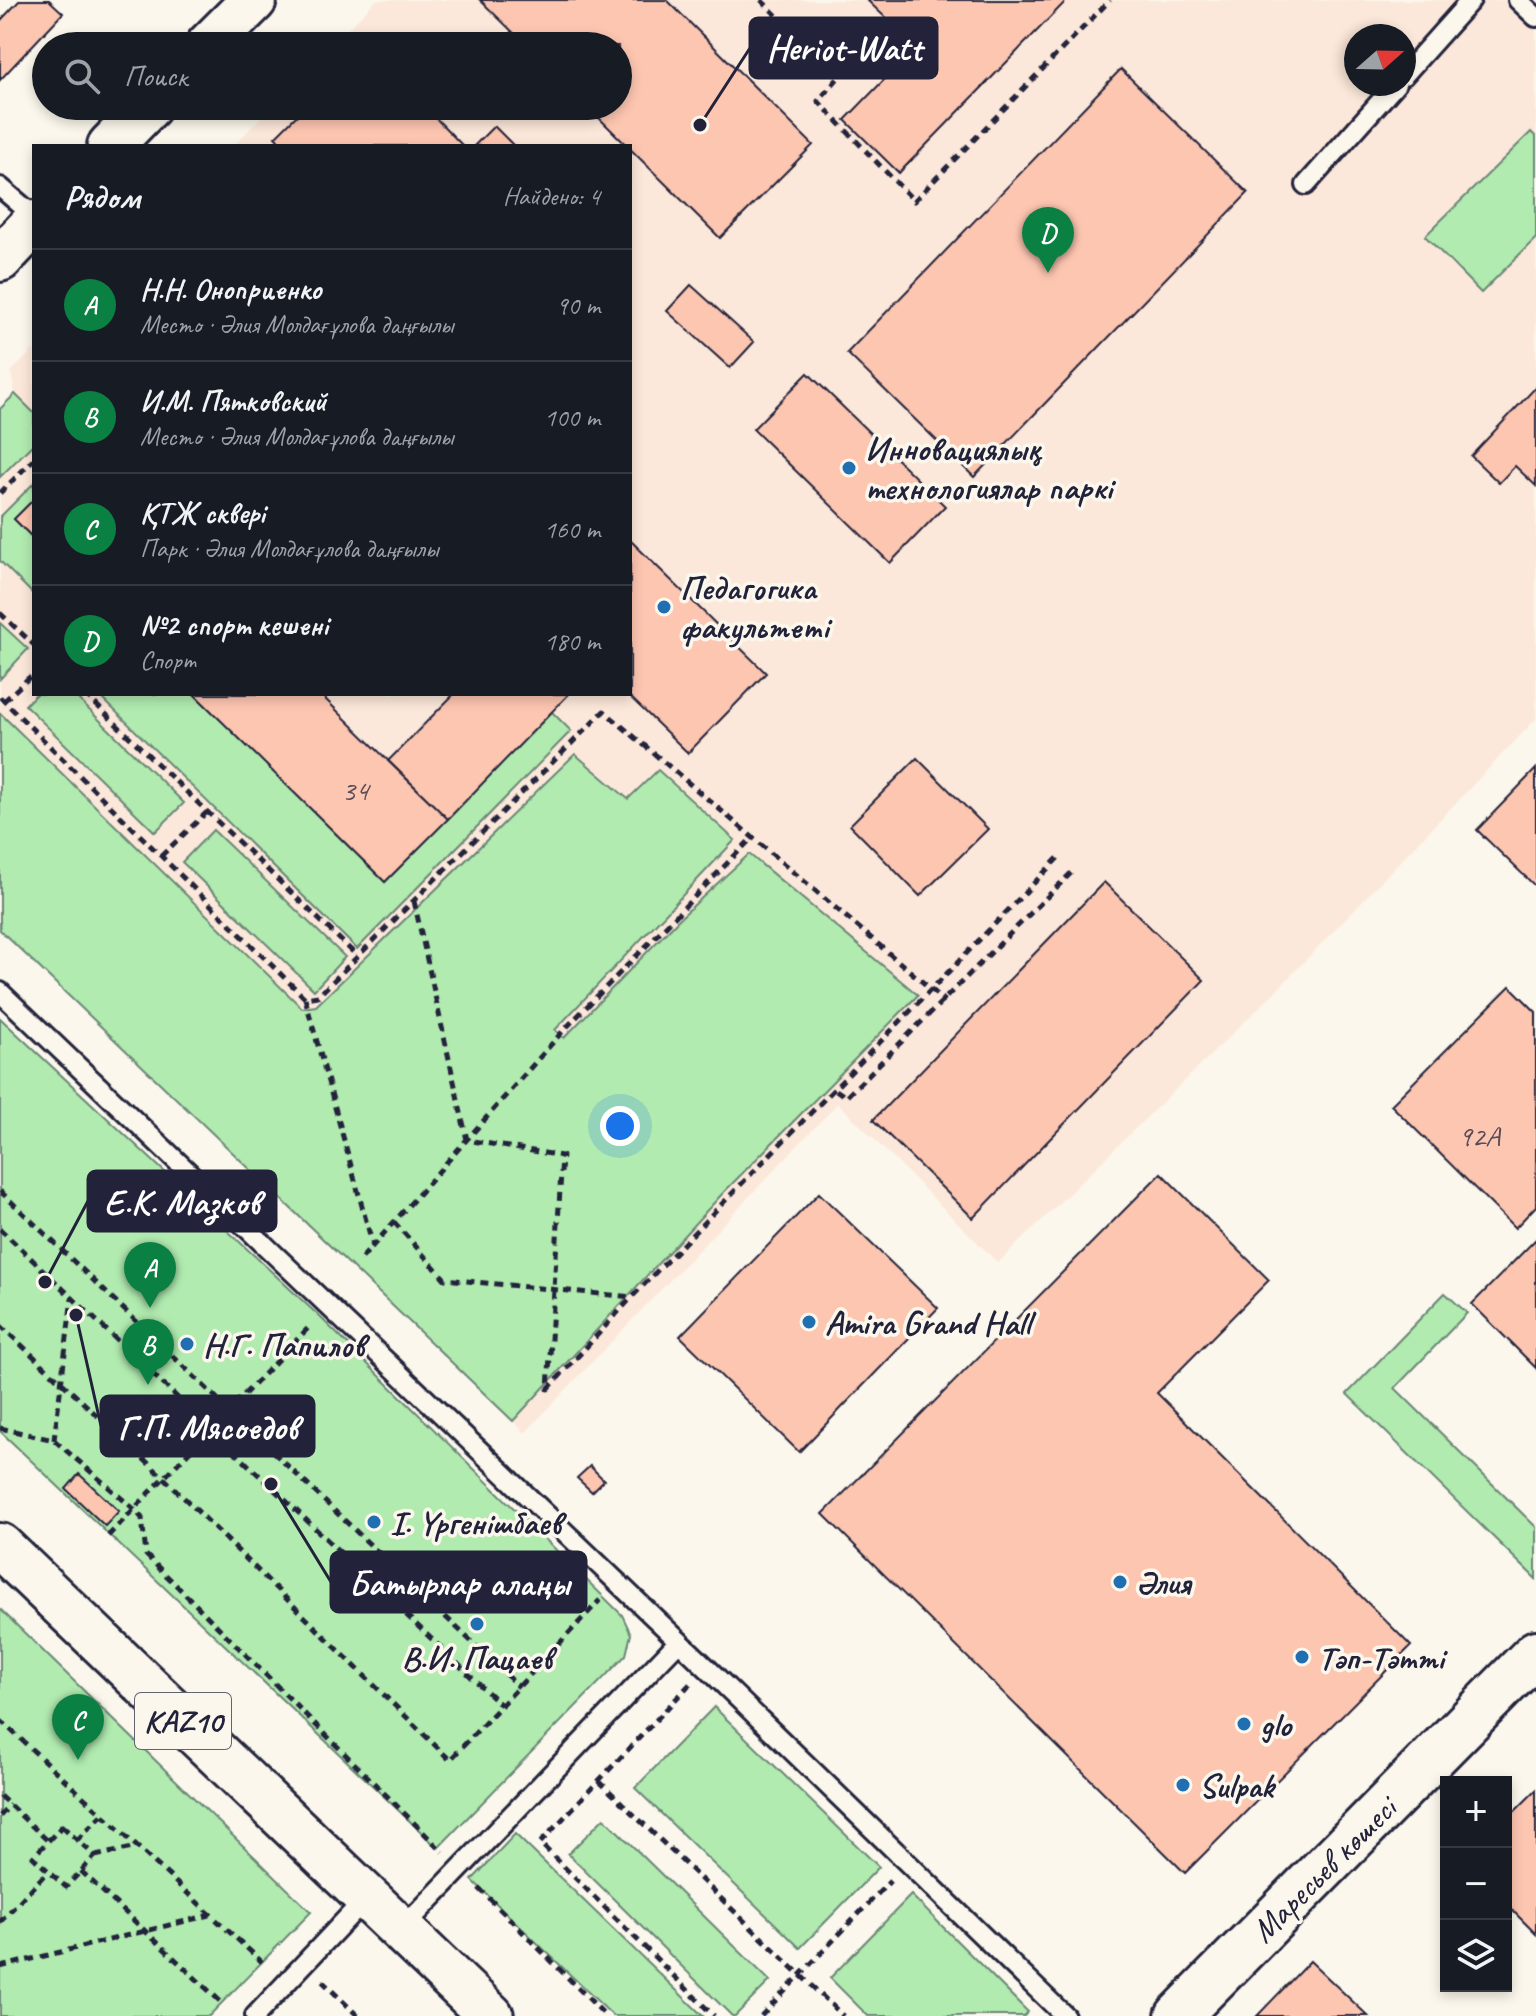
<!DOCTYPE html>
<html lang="ru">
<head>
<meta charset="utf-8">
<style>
  :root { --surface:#171b24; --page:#20242c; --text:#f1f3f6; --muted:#9ea1a6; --line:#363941; --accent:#0b8043 }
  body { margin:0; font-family:Caveat,sans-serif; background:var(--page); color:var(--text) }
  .controls { position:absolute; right:24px; bottom:24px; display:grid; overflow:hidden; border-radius:0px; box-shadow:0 4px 12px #0003 }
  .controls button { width:72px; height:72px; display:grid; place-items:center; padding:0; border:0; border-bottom:2px solid var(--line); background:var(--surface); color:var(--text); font:40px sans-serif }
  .compass { position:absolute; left:1344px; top:24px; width:72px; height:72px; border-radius:50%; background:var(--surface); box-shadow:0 4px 12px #0003; rotate:70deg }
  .you { position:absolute; left:620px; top:1126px; width:28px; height:28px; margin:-20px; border:6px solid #fff; border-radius:50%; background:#1a73e8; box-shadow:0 0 0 12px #1a73e833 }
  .badge { display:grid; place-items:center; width:52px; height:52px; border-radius:50%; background:var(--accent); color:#fff; font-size:26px; font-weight:700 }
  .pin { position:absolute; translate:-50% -66px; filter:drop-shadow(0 2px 4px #0008) }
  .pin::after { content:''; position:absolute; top:42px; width:28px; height:24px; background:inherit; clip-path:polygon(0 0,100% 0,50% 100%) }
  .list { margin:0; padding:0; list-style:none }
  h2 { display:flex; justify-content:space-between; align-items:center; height:104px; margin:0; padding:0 32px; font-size:34px }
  h2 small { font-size:26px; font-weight:400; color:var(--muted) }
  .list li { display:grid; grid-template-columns:52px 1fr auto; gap:24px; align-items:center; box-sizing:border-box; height:112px; padding:0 32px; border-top:2px solid var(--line) }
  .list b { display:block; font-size:30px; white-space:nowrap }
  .list p { margin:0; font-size:26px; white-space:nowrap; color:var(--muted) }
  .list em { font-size:26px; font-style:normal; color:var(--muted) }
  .icon { flex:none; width:44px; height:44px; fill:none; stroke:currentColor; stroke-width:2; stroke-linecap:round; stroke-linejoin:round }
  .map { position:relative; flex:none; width:1536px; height:2016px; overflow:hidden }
  .search { position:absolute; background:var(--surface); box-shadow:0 4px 12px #0003; left:32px; top:32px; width:600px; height:88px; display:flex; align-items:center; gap:20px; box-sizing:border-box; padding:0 28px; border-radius:44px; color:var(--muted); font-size:30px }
  .panel { position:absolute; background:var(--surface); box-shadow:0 4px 12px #0003; left:32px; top:144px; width:600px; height:552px; border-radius:0px }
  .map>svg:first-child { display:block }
  .built { fill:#fce8da; fill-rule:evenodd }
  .green { fill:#b1ebb0; stroke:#6a8676; stroke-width:2 }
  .building { fill:#fdc6b1; stroke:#22223b; stroke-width:2 }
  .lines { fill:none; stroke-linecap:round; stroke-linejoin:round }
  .service-casing { stroke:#22223b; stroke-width:24 }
  .tertiary-casing { stroke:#22223b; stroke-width:50 }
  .primary-casing { stroke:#22223b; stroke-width:50 }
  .path { stroke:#22223b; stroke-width:5; stroke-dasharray:8 6; stroke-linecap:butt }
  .service { stroke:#fbf7ec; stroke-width:18 }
  .tertiary { stroke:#fbf7ec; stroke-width:44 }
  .primary { stroke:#fbf7ec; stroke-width:44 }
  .poi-dot { fill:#1f6fb2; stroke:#fbf7ec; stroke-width:3 }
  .labels { text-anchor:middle; stroke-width:7; stroke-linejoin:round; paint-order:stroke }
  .number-label { font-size:30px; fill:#594b58 }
  .shield { fill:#fbf7ec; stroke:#636270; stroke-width:2 }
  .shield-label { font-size:32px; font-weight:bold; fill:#22223b }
  .poi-label { font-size:34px; font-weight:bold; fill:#22223b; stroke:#fbf7ec; text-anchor:start }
  .street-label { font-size:34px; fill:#22223b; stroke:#fbf7ec }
  .leader { fill:none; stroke:#22223b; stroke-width:3 }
  .callout-dot { fill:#22223b; stroke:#fbf7ec; stroke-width:3 }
  .callout { fill:#22223b; stroke:#22223b; stroke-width:3 }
  .callout-label { font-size:36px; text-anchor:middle; font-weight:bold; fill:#fff }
</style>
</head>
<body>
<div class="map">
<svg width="1536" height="2016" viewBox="0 0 1536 2016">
  <rect width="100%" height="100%" fill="#fbf7ec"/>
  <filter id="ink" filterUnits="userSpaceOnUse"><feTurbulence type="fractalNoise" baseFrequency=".0125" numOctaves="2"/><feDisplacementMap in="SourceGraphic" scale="16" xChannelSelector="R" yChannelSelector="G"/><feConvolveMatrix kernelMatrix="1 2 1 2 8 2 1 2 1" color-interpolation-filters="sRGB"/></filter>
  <g filter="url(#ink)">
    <path class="built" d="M376,0H1536V719L1278,989L998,1263L838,1103L525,1433L0,930V409L15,394L11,372L34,349V694H630V146H233L272,106H618V46H331ZM1356,36H1404V84H1356Z"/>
    <path class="green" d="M1531,132L1536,137V238L1481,293L1425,236Z
      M15,394L34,413V443L0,477V409Z
      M34,483V499L14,519L34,539V595L0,561V517Z
      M0,623L28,649L0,679Z
      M36,694H73L184,803L155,832L25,705Z
      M98,694H194L385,882L552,712L571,731L357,949Z
      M0,713L302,1008L316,1006L575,754L628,799L658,770L735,840L555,1030L564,1038L679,919L749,854L918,995L723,1193L513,1421L0,930Z
      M213,830L345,957L314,990L182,862Z
      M0,1018L319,1316L622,1615L631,1634L626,1655L438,1848L0,1431Z
      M1445,1293L1467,1313L1395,1388L1536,1527V1579L1347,1394Z
      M0,1609L311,1912L209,2016H0Z
      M714,1707L879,1867L800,1948L635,1788Z
      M604,1818L770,1981L735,2016H732L568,1854Z
      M515,1834L703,2016H613L472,1880Z
      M911,1895L1028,2012L1024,2016H868L830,1978Z"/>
    <path class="building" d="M20,0H49L63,13L0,80V21Z
      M480,0H667L813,145L720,238L587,106H618V46H527Z
      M867,0H1067L899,173L845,120L916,47Z
      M1121,69L1248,193L974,477L847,353Z
      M306,106H424L463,146H284L275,137Z
      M494,126L514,146H474Z
      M691,285L754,342L730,368L667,311Z
      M808,373L945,506L890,563L753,429Z
      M1536,387V486L1515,466L1499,483L1471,456Z
      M34,499V539L14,519Z
      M630,540L766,673L688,753L627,694H630Z
      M194,694H320L448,819L385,882Z
      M454,694H569L448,819L388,761Z
      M917,758L988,829L920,896L850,825Z
      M1536,769V887L1477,830Z
      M1104,882L1204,980L973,1218L873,1120Z
      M1510,986L1536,1012V1206L1515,1228L1391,1105Z
      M1161,1173L1269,1280L1157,1393L1411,1646L1185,1873L823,1514Z
      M819,1193L938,1308L799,1452L680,1336Z
      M1536,1239V1368L1472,1304Z
      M590,1466L604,1480L592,1492L577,1478Z
      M79,1474L119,1511L105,1526L66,1489Z
      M1536,1790V1934L1506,1904V1820Z
      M1310,1961L1368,2016H1257Z"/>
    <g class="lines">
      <defs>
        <path id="service" d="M1518,0L1536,17
          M1404,75L1471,0
          M1306,185L1396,84
          M0,187L34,216
          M0,992L706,1667L1065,2016
          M401,1930L679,1641
          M255,2016L367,1897"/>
        <path id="tertiary" d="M208,46L254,0
          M110,146L149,106
          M0,259L34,223
          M1178,2016L1536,1653"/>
        <path id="primary" d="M0,1546L491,2016"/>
      </defs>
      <use href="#service" class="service-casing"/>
      <use href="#tertiary" class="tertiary-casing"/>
      <use href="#primary" class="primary-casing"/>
      <path class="path" d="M761,0L839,77L818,101L914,201L1110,0
        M0,493L34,459
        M0,613L34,645
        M85,694L357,956
        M0,697L305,998L318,996L604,711L945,1001
        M4,701L34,673
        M161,856L207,812
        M414,901L467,1140L562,1156L548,1389L632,1297
        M305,998L373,1246
        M836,1090L846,1097L1071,873
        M0,1191L519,1687
        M394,1222L445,1279L632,1297C773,1150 917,1006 1058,858
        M0,1229L501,1705
        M362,1258L563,1031L752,838
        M0,1325L163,1477L450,1760L600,1600
        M0,1428L54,1440L134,1509L142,1518L146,1555L443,1852
        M54,1440L72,1298
        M108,1536L310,1326
        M690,1684L540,1843L714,2016
        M0,1720L262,1962
        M599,1781L843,2016
        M0,1796L48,1841
        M0,1816L10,1805
        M62,1826L95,1856L66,1887L33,1857Z
        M77,1840L102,1815
        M95,1856L137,1847
        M81,1871L222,2003
        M479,1888L606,2016
        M0,1922L48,1871
        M0,1967L210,1915
        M322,1981L358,2016
        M761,2016L890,1881"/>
      <use href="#service" class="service"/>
      <use href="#tertiary" class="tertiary"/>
      <use href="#primary" class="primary"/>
    </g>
  </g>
  <g class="poi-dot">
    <circle cx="849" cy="468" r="8"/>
    <circle cx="664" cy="607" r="8"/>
    <circle cx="809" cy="1322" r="8"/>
    <circle cx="187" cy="1344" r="8"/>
    <circle cx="374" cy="1522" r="8"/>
    <circle cx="1120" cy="1582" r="8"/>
    <circle cx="477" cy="1624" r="8"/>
    <circle cx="1302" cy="1657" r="8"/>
    <circle cx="1244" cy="1724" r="8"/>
    <circle cx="1183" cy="1785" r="8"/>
  </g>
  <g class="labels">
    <g class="number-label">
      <text x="355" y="800">34</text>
      <text x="1479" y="1146">92А</text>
    </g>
    <rect class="shield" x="135" y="1693" width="96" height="56" rx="6"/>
    <g class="shield-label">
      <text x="183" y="1732">KAZ10</text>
    </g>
    <g class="poi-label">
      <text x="865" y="460">Инновациялық<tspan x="865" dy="39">технологиялар паркі</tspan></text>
      <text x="680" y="599">Педагогика<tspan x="680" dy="39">факультеті</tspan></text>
      <text x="825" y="1334">Amira Grand Hall</text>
      <text x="203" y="1356">Н.Г. Папилов</text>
      <text x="390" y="1534">І. Үргенішбаев</text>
      <text x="1136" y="1594">Әлия</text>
      <text x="477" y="1669" text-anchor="middle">В.И. Пацаев</text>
      <text x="1318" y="1669">Тәп-Тәтті</text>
      <text x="1260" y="1736">glo</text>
      <text x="1199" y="1797">Sulpak</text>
    </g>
    <g class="street-label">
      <text transform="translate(1323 1869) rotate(-45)" y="12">Маресьев көшесі</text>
    </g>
  </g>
  <path class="leader" d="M700 125L750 48M45 1282L88 1201M76 1315L101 1426M271 1484L331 1582"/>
  <g class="callout-dot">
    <circle cx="700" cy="125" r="8"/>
    <circle cx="45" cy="1282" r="8"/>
    <circle cx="76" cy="1315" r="8"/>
    <circle cx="271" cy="1484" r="8"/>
  </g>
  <g class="callout">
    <rect x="750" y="18" width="187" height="60" rx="8"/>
    <rect x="88" y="1171" width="188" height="60" rx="8"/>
    <rect x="101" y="1396" width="213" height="60" rx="8"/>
    <rect x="331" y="1552" width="255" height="60" rx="8"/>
  </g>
  <g class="callout-label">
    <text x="844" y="60">Heriot-Watt</text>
    <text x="182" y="1214">Е.К. Мазков</text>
    <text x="208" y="1439">Г.П. Мясоедов</text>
    <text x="459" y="1595">Батырлар алаңы</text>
  </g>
</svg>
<div class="controls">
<button>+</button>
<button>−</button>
<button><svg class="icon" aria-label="layers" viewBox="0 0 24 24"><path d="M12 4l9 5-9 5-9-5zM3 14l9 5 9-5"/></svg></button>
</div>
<svg class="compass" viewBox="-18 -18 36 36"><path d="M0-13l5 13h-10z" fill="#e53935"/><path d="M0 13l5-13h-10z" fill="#9ea1a6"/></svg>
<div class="you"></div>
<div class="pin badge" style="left:150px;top:1308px">A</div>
<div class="pin badge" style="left:148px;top:1385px">B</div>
<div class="pin badge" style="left:78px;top:1760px">C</div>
<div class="pin badge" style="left:1048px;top:273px">D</div>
<div class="search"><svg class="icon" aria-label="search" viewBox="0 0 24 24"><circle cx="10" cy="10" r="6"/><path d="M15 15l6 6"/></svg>Поиск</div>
<section class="panel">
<h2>Рядом<small>Найдено: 4</small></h2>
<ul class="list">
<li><span class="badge">A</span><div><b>Н.Н. Оноприенко</b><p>Место · Әлия Молдағұлова даңғылы</p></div><em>90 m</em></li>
<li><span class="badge">B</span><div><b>И.М. Пятковский</b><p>Место · Әлия Молдағұлова даңғылы</p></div><em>100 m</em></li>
<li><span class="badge">C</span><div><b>ҚТЖ сквері</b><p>Парк · Әлия Молдағұлова даңғылы</p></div><em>160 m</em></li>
<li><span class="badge">D</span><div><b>№2 спорт кешені</b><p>Спорт</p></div><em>180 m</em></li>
</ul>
</section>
</div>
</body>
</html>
